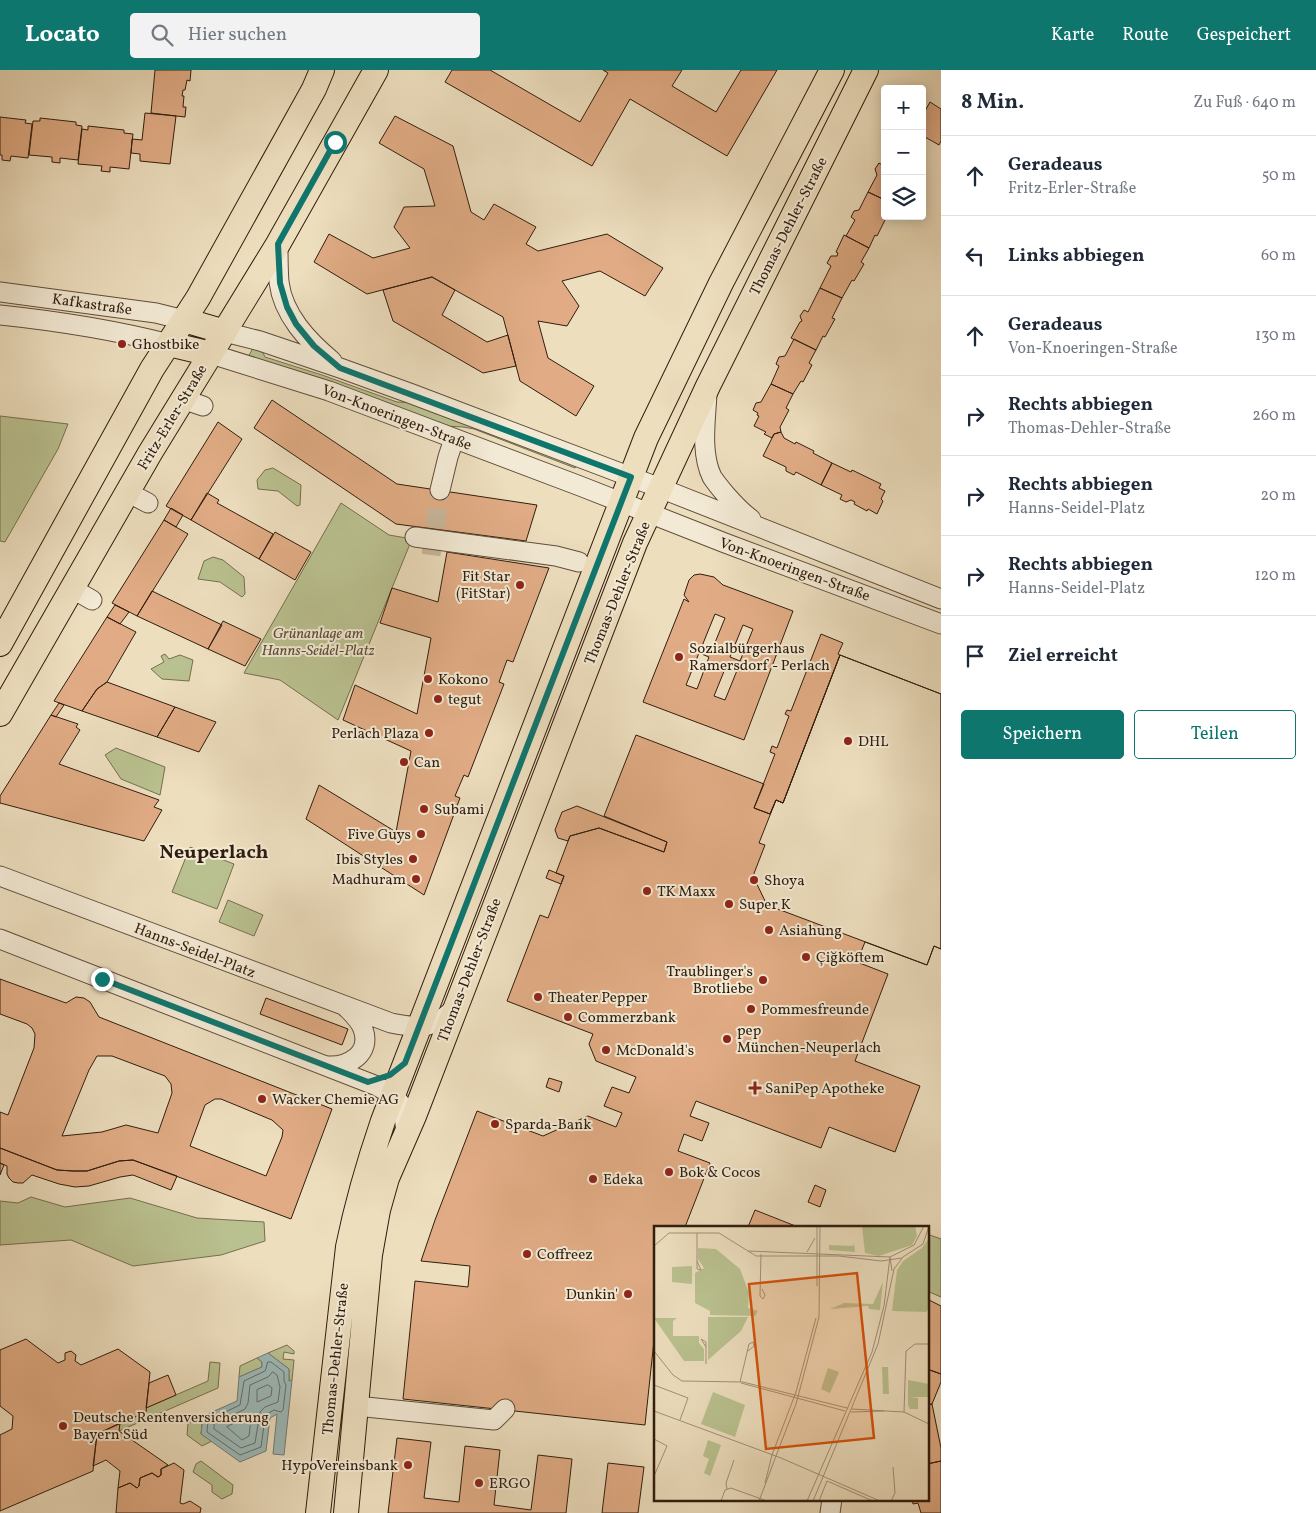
<!DOCTYPE html>
<html lang="de">
<head>
<meta charset="utf-8">
<style>
  :root { --surface:#fff; --page:#f2f2f3; --text:#1f2937; --muted:#747a83; --line:#e0e1e3; --accent:#0f766e }
  body { margin:0; font-family:Vollkorn,serif; background:var(--page); color:var(--text) }
  .controls { position:absolute; right:15px; top:15px; display:grid; overflow:hidden; border-radius:5px; box-shadow:0 2px 12px #0003 }
  .controls button { width:45px; height:45px; display:grid; place-items:center; padding:0; border:0; border-bottom:1px solid var(--line); background:var(--surface); color:var(--text); font:25px sans-serif }
  .stop { position:absolute; width:15px; height:15px; margin:-11px; border:4px solid #0f766e; border-radius:50%; background:#fff }
  .stop.end { background:#0f766e; border-color:#fff; box-shadow:0 1px 5px #0008 }
  .list { margin:0; padding:0; list-style:none }
  h2 { display:flex; justify-content:space-between; align-items:center; height:65px; margin:0; padding:0 20px; font-size:21px }
  h2 small { font-size:16px; font-weight:400; color:var(--muted) }
  .list li { display:grid; grid-template-columns:32px 1fr auto; gap:15px; align-items:center; box-sizing:border-box; height:80px; padding:0 20px; border-top:1px solid var(--line) }
  .list b { display:block; font-size:19px; white-space:nowrap }
  .list p { margin:0; font-size:16px; white-space:nowrap; color:var(--muted) }
  .list em { font-size:16px; font-style:normal; color:var(--muted) }
  .actions { display:flex; gap:10px; padding:15px 20px }
  .actions a { flex:1; padding:11px 0; border:1px solid var(--accent); border-radius:5px; text-align:center; font-size:18px; color:var(--accent) }
  .actions .main { background:var(--accent); color:#fff }
  .icon { flex:none; width:28px; height:28px; fill:none; stroke:currentColor; stroke-width:2; stroke-linecap:round; stroke-linejoin:round }
  .map { position:relative; flex:none; width:941px; height:1443px; overflow:hidden }
  header { display:flex; align-items:center; gap:30px; box-sizing:border-box; height:70px; padding:0 25px; background:var(--accent); color:#fff }
  header strong { font-size:24px }
  nav { display:flex; gap:28px; margin-inline-start:auto; font-size:18px }
  .search { width:350px; height:45px; background:var(--page); display:flex; align-items:center; gap:12px; box-sizing:border-box; padding:0 18px; border-radius:5px; color:var(--muted); font-size:19px }
  main { display:flex }
  aside { flex:1; background:var(--surface) }
  .map>svg:first-child { display:block }
  .green { fill:#bac190; stroke:#756f4f }
  .water { fill:#9cbaba; stroke:#717b75 }
  .lines { fill:none; stroke-linecap:round; stroke-linejoin:round }
  .shore { stroke:#666c64; stroke-width:1 }
  .building { fill:#e1ac85; stroke:#301d0e; fill-rule:evenodd }
  .minor-tunnel { stroke:#c7b79b; stroke-width:19; stroke-dasharray:19 9; stroke-linecap:butt }
  .minor-casing { stroke:#5f4d3a; stroke-width:21 }
  .major-casing { stroke:#301d0e; stroke-width:26 }
  .minor { stroke:#f3ead5; stroke-width:19 }
  .major { stroke:#eddebe; stroke-width:24 }
  .route { stroke:#0f766e; stroke-width:6 }
  .poi-dot { fill:#8f2418; stroke:#f3ead5; stroke-width:2 }
  .labels { text-anchor:middle; stroke-width:4; stroke-linejoin:round; paint-order:stroke }
  .street-label { font-size:15px; fill:#301d0e; stroke:#f3ead5 }
  .poi-label { font-size:15px; fill:#301d0e; stroke:#f3ead5; text-anchor:start }
  .park-label { font-size:15px; font-style:italic; fill:#594e35; stroke:#f3ead5 }
  .district-label { font-size:20px; font-weight:bold; fill:#301d0e; stroke:#f3ead5 }
  .inset-road { fill:none; stroke:#a19178; stroke-width:1 }
  .view { fill:#d6530c; fill-opacity:0.15; stroke:#d6530c; stroke-width:2.5 }
  .inset-edge { fill:none; stroke:#301d0e; stroke-width:2.5 }
</style>
</head>
<body>
<header>
<strong>Locato</strong>
<div class="search"><svg class="icon" aria-label="search" viewBox="0 0 24 24"><circle cx="10" cy="10" r="6"/><path d="M15 15l6 6"/></svg>Hier suchen</div>
<nav><a>Karte</a><a>Route</a><a>Gespeichert</a></nav>
</header>
<main>
<div class="map">
<svg width="941" height="1443" viewBox="0 0 941 1443">
  <rect width="100%" height="100%" fill="#eddebe"/>
  <filter id="stains"><feTurbulence type="fractalNoise" baseFrequency=".004" numOctaves="4"/><feColorMatrix values="0 0 0 0 .2 0 0 0 0 .09 0 0 0 0 .02 0 0 0 .5 -.17"/></filter>
  <radialGradient id="worn" r=".72"><stop offset=".6" stop-color="#630" stop-opacity="0"/><stop offset="1" stop-color="#630" stop-opacity=".3"/></radialGradient>
  <path class="green" d="M253,278L262,281L265,287L322,305L397,332L420,333L577,394L575,398L474,359L463,357L444,356L248,287Z
    M0,346L68,354L58,379L5,472L0,471Z
    M273,398L301,415L300,435L297,436L278,421L258,419L257,410L265,400Z
    M341,433L389,465L412,469L338,650L280,610L244,603Z
    M213,487L223,490L244,507L245,524L242,527L220,512L198,509L204,491Z
    M165,584L169,589L180,585L193,590L189,611L162,609L151,599L164,592L161,586Z
    M116,678L165,697L160,725L121,709L105,685Z
    M190,777L234,794L217,839L172,822Z
    M228,830L263,845L254,866L219,852Z
    M31,1127L65,1137L130,1128L197,1148L264,1152L265,1171L221,1185L133,1196L71,1170L0,1175V1131L18,1133Z
    M927,1164L941,1169V1227L927,1221Z
    M287,1275L294,1281V1284L284,1282L283,1289L294,1290L292,1310L289,1311V1299L268,1283Z
    M257,1288L262,1292V1297L239,1307L240,1296Z
    M210,1292L220,1293L218,1318L119,1361L120,1353L146,1338L208,1311Z
    M203,1346L201,1364L212,1371L202,1376L187,1365L188,1353Z
    M201,1391L233,1415L232,1424L222,1429L212,1422V1415L193,1402L196,1394Z"/>
  <path class="water" d="M268,1283L289,1299V1311L292,1310L284,1385L273,1384L277,1344L270,1348L266,1381L240,1392L201,1364L203,1346L237,1331L239,1307L262,1297V1292L257,1288Z"/>
  <g class="lines">
    <path class="shore" d="M268,1292H271L284,1302V1311L286,1315L283,1340L281,1342L274,1340L267,1344L265,1348L261,1377L240,1385L207,1362L208,1350L240,1335L244,1311L265,1301Z
      M273,1302L277,1305L280,1317L278,1332L265,1337L260,1342L255,1373L241,1378L214,1359V1354L245,1339L248,1333L250,1315L268,1307Z
      M268,1315L272,1318L271,1326L257,1332V1320Z
      M247,1347L251,1349L249,1366L242,1370L227,1357Z"/>
  </g>
  <path class="building" d="M155,0H191L190,11L187,10L185,20H183L182,26H184L183,37H186L185,47L151,43Z
    M452,0H490L580,52L608,3L603,0H682L672,16L716,42L741,0H777L727,86L630,29L592,96L445,12Z
    M930,32L941,39V71L939,75L925,67L922,73V40L925,41Z
    M145,43L176,46L170,94L140,91V84L131,83L132,69L142,70Z
    M395,46L453,76L471,142L484,150L494,134L536,157L526,174L538,181L607,164L663,198L645,226L600,201L562,211L579,236L567,256L538,251L548,288L594,316L576,346L520,311L503,247L432,207L367,224L314,192L329,164L373,188L410,178L394,157L404,137L435,136L424,99L379,73Z
    M0,47L26,50L25,53L32,54L28,88L11,86L10,91L2,90V85H0Z
    M40,48L76,52V55L82,56L78,90L60,88V93L52,92V87L29,85L33,51H40Z
    M88,56L124,60V63L133,64L129,99L110,97V102L101,101L102,96L78,94L82,59L88,60Z
    M885,90V130L868,122L877,105L875,99L879,93L882,95Z
    M868,122L885,130L884,146L886,148L877,166L875,165L869,178L846,166L855,150L851,147L854,141L859,140Z
    M844,165L869,178L861,192L864,194L854,211L852,210L842,228L820,218L831,196L827,193L831,186H837L838,183L836,182Z
    M432,207L455,220L442,245L487,272L508,265L516,296L483,303L393,251L383,220Z
    M820,218L842,228L832,248L835,249L825,267L823,266L816,280L791,268L800,252L802,251L800,246L804,240L808,242Z
    M794,269L816,280L809,293L812,295L803,312L801,311L793,324L771,314L779,296L776,294L779,287L785,286Z
    M771,314L793,324L786,338L789,340L780,357L781,362L774,364L772,368L764,364L766,362L754,356L759,346L757,345L758,343L753,340L756,333L761,332Z
    M272,330L397,414L537,435L526,471L396,454L254,358Z
    M218,352L242,369L191,450L166,436Z
    M781,362L784,368L795,374L796,372L814,381L813,383L832,393L821,415L796,402L794,405L786,401V397L763,386L774,364Z
    M832,393L851,402L852,400L881,414L879,418L885,421L881,429L883,431L877,444L868,439L867,441L854,434L855,432L851,430L846,432L840,429L842,425L821,415Z
    M207,423L219,430L217,433L273,464L259,489L191,450Z
    M171,438L183,445L176,457L164,450Z
    M164,450L188,464L137,546L112,533Z
    M275,462L311,482L295,510L259,489Z
    M447,482L549,498L513,592L507,590L499,612L504,614L468,707L464,705L455,726L460,728L424,825L306,749L319,715L396,762L411,681L343,650L355,615L417,644L431,568L380,553L392,518L438,532Z
    M700,504L714,507L723,515L793,541L744,670L643,632L684,529L689,532L684,525L689,510L694,505ZM715,544L725,548L712,580L702,576ZM743,555L753,559L740,591L730,587ZM699,583L709,587L697,619L686,615ZM727,594L738,598L725,630L714,626Z
    M152,521L222,555L208,579L137,546Z
    M115,535L129,542L120,554L107,547Z
    M107,547L136,562L107,612L97,619L82,641L54,631Z
    M223,551L261,569L245,596L208,579Z
    M821,564L843,573L838,584L840,585L783,733L776,730L770,744L754,738L775,684L770,682L772,676L777,678L789,646L785,644L787,640L791,641Z
    M840,585L941,624V879L934,876L927,895L767,835L753,806L765,775L759,773L776,730L783,733Z
    M840,585L941,624V879L934,876L927,895L865,872L857,892L888,904L855,991L920,1016L895,1082L829,1057L821,1078L696,1031L690,1046L709,1053L702,1071L684,1064L678,1081L710,1093L685,1157H655V1261L645,1355L403,1329L415,1211L468,1217L470,1196L421,1191L435,1150L477,1041L543,1066L588,1046L616,1057L622,1043L604,1036L612,1017L629,1023L636,1007L596,991L589,974L593,964L507,931L540,845L548,848L564,806L556,803L570,766L599,758L664,782L667,772L604,746L636,665L764,714L754,738L770,744L776,730L783,733Z
    M107,612L175,637L157,667L82,641L97,619Z
    M59,633L64,635L56,647L51,645Z
    M175,637L216,652L199,682L157,667Z
    M51,645L78,654L76,657L80,660L59,694L159,730L154,737L162,740L144,771L0,733V726Z
    M577,736L667,772L664,782L599,758L570,766L568,771L558,768L555,760L562,742Z
    M549,800L564,806L561,814L546,808Z
    M0,909L66,933L76,927L84,928L90,932L99,947L332,1039L291,1149L133,1090L119,1091L87,1101H73L57,1100L0,1078V1042L8,1045L34,978L35,964L32,958L27,954L0,944ZM97,986H112L165,1006L171,1014L172,1023L158,1063L126,1055L102,1062L62,1066L89,1000ZM215,1029H221L272,1050L283,1060L282,1067L266,1106L190,1076L205,1035Z
    M266,928L348,959L342,975L260,944Z
    M549,1008L562,1012L559,1022L546,1017Z
    M0,1078L57,1100L73,1101H87L119,1091L133,1090L177,1106L171,1120L133,1105L120,1107L89,1116L75,1117L59,1114L32,1105L23,1113H18L13,1112L9,1108L7,1104V1096L0,1093Z
    M0,1093L4,1095L0,1105Z
    M815,1115L826,1120L820,1137L808,1132Z
    M755,1140L798,1157H748Z
    M927,1229L941,1236V1304L927,1299Z
    M26,1269L58,1293L65,1290V1283L71,1281L76,1285L75,1291L81,1295L118,1279L150,1302L146,1342L97,1364L93,1401L0,1441V1365L12,1359L13,1346L0,1336V1280Z
    M927,1299L941,1304V1312L932,1334L927,1335Z
    M168,1305L176,1325L146,1338L149,1313Z
    M932,1334L941,1378V1391L927,1394V1335Z
    M120,1353L119,1361L168,1395L161,1399V1405L158,1407L152,1403L140,1408L139,1416L137,1418L130,1413L118,1418L120,1401L106,1390L93,1396L97,1364Z
    M397,1368L431,1372L424,1428L459,1432L465,1376L500,1380L494,1435L531,1440L538,1385L572,1389L566,1443H388Z
    M941,1391V1443H921L918,1433L913,1434L912,1429H927V1394Z
    M174,1393L184,1400L180,1433L183,1434L190,1431L201,1438L200,1443H116L118,1418L130,1413L137,1418L139,1416L140,1408L152,1403L158,1407L161,1405V1399Z
    M608,1393L644,1397L638,1443H602Z"/>
  <g class="lines">
    <path class="minor-tunnel" d="M431,485L440,420"/>
    <defs>
      <path id="minor" d="M278,174C278,186 278,200 279,212C283,245 308,271 332,291
        M0,222L156,243L184,250
        M0,245C57,251 114,260 169,274
        M225,262L260,271L340,298L412,324L660,418L941,529
        M211,284L329,321L580,416L725,473L941,554
        M707,323C706,349 700,382 712,407C716,413 721,419 726,425C734,434 741,442 751,449
        M182,329L203,336
        M440,420L448,387L454,369
        M127,422L148,433
        M415,467L556,486L579,492
        M71,518L92,530
        M0,806L391,953C419,959 437,959 456,936
        M0,869L377,1016C404,1031 403,1033 406,1063
        M328,996C348,997 372,984 363,959C360,950 353,944 346,937
        M356,1336L494,1350L505,1339
        M830,1443L832,1429"/>
      <path id="major" d="M184,250L225,262
        M169,274L211,284
        M0,574L152,299L198,228L314,19L322,0
        M0,644L150,383L278,174L376,0
        M318,1443L348,1177C357,1133 369,1092 383,1051L646,368L721,213L832,0
        M346,1443L370,1185L378,1140L387,1108L414,1046L635,473L708,316L866,0"/>
    </defs>
    <use href="#minor" class="minor-casing"/>
    <use href="#major" class="major-casing"/>
    <use href="#minor" class="minor"/>
    <use href="#major" class="major"/>
  </g>
  <g class="lines">
    <path class="route" d="M102,909L368,1012L390,1005L405,993L631,407L340,298L314,276L296,254L287,237L280,213L278,174L335,72"/>
  </g>
  <g class="poi-dot">
    <circle cx="122" cy="274" r="5"/>
    <circle cx="520" cy="515" r="5"/>
    <circle cx="679" cy="587" r="5"/>
    <circle cx="428" cy="609" r="5"/>
    <circle cx="438" cy="629" r="5"/>
    <circle cx="429" cy="663" r="5"/>
    <circle cx="848" cy="671" r="5"/>
    <circle cx="404" cy="692" r="5"/>
    <circle cx="424" cy="739" r="5"/>
    <circle cx="421" cy="764" r="5"/>
    <circle cx="413" cy="789" r="5"/>
    <circle cx="416" cy="809" r="5"/>
    <circle cx="754" cy="810" r="5"/>
    <circle cx="647" cy="821" r="5"/>
    <circle cx="729" cy="834" r="5"/>
    <circle cx="769" cy="860" r="5"/>
    <circle cx="806" cy="887" r="5"/>
    <circle cx="763" cy="910" r="5"/>
    <circle cx="538" cy="927" r="5"/>
    <circle cx="751" cy="939" r="5"/>
    <circle cx="568" cy="947" r="5"/>
    <circle cx="727" cy="969" r="5"/>
    <circle cx="606" cy="980" r="5"/>
    <path d="M752.5 1010.5h5v5h5v5h-5v5h-5v-5h-5v-5h5z"/>
    <circle cx="262" cy="1029" r="5"/>
    <circle cx="495" cy="1054" r="5"/>
    <circle cx="669" cy="1102" r="5"/>
    <circle cx="593" cy="1109" r="5"/>
    <circle cx="527" cy="1184" r="5"/>
    <circle cx="628" cy="1224" r="5"/>
    <circle cx="63" cy="1356" r="5"/>
    <circle cx="408" cy="1395" r="5"/>
    <circle cx="479" cy="1413" r="5"/>
  </g>
  <g class="labels">
    <g class="street-label">
      <text transform="translate(788 156) rotate(-63)" y="5">Thomas-Dehler-Straße</text>
      <text transform="translate(92 234) rotate(8)" y="5">Kafkastraße</text>
      <text transform="translate(172 347) rotate(-59)" y="5">Fritz-Erler-Straße</text>
      <text transform="translate(397 347) rotate(21)" y="5">Von-Knoeringen-Straße</text>
      <text transform="translate(795 499) rotate(20)" y="5">Von-Knoeringen-Straße</text>
      <text transform="translate(617 523) rotate(-68)" y="5">Thomas-Dehler-Straße</text>
      <text transform="translate(195 880) rotate(21)" y="5">Hanns-Seidel-Platz</text>
      <text transform="translate(469 900) rotate(-69)" y="5">Thomas-Dehler-Straße</text>
      <text transform="translate(335 1289) rotate(-84)" y="5">Thomas-Dehler-Straße</text>
    </g>
    <g class="poi-label">
      <text x="132" y="279">Ghostbike</text>
      <text x="510" y="511" text-anchor="end">Fit Star<tspan x="510" dy="17">(FitStar)</tspan></text>
      <text x="689" y="583">Sozialbürgerhaus<tspan x="689" dy="17">Ramersdorf - Perlach</tspan></text>
      <text x="438" y="614">Kokono</text>
      <text x="448" y="634">tegut</text>
      <text x="419" y="668" text-anchor="end">Perlach Plaza</text>
      <text x="858" y="676">DHL</text>
      <text x="414" y="697">Can</text>
      <text x="434" y="744">Subami</text>
      <text x="411" y="769" text-anchor="end">Five Guys</text>
      <text x="403" y="794" text-anchor="end">Ibis Styles</text>
      <text x="406" y="814" text-anchor="end">Madhuram</text>
      <text x="764" y="815">Shoya</text>
      <text x="657" y="826">TK Maxx</text>
      <text x="739" y="839">Super K</text>
      <text x="779" y="865">Asiahung</text>
      <text x="816" y="892">Çiğköftem</text>
      <text x="753" y="906" text-anchor="end">Traublinger's<tspan x="753" dy="17">Brotliebe</tspan></text>
      <text x="548" y="932">Theater Pepper</text>
      <text x="761" y="944">Pommesfreunde</text>
      <text x="578" y="952">Commerzbank</text>
      <text x="737" y="965">pep<tspan x="737" dy="17">München-Neuperlach</tspan></text>
      <text x="616" y="985">McDonald's</text>
      <text x="765" y="1023">SaniPep Apotheke</text>
      <text x="272" y="1034">Wacker Chemie AG</text>
      <text x="505" y="1059">Sparda-Bank</text>
      <text x="679" y="1107">Bok &amp; Cocos</text>
      <text x="603" y="1114">Edeka</text>
      <text x="537" y="1189">Coffreez</text>
      <text x="618" y="1229" text-anchor="end">Dunkin'</text>
      <text x="73" y="1352">Deutsche Rentenversicherung<tspan x="73" dy="17">Bayern Süd</tspan></text>
      <text x="398" y="1400" text-anchor="end">HypoVereinsbank</text>
      <text x="489" y="1418">ERGO</text>
    </g>
    <g class="park-label">
      <text x="318" y="568">Grünanlage am<tspan x="318" dy="17">Hanns-Seidel-Platz</tspan></text>
    </g>
    <g class="district-label">
      <text x="214" y="788">Neuperlach</text>
    </g>
  </g>
  <g transform="translate(654 1156)">
    <rect width="275" height="275" fill="#eddebe"/>
    <path d="M208,0H261L263,10L258,19L225,30L211,27ZM275,12V83L272,86L238,85L243,44L249,35L268,22ZM200,17L201,26L175,24V19L199,20ZM44,22L62,23L86,43L95,67L94,82L104,85L101,90L56,89V85L41,77V47L50,42L44,33ZM38,40V58L18,56V41ZM229,56L226,84L215,83L214,80L176,83L190,77L219,78ZM54,91H94L87,105L54,134ZM0,92H23L19,95V110H45V117L50,123V135H30ZM228,141H234L235,168H229ZM174,142L185,146L176,167L167,163ZM254,154L275,158V171H255L264,172V183H256L254,179ZM59,166L91,179L81,211L47,198ZM54,214L67,219L56,250L50,247L55,233L49,230Z" fill="#bac190"/>
    <path class="inset-road" d="M163,0V60M0,20L15,7H65L102,30H185L227,35L248,32M94,25L236,31L238,45M153,26L161,12M107,28L106,70L109,73L111,69L108,63M43,35L47,44L43,43V7M0,125L19,149L28,155L89,156L193,182M52,138V116L47,113L52,121M86,156L95,118L99,116L100,120L94,125M87,157L191,185M0,159L34,172L26,194M198,183L250,186L275,198M0,185L127,232L226,275M197,186L230,185M250,186L252,125L261,118H275M0,213L13,220L0,250M118,229L142,166L162,92M122,230L142,178L165,91L166,0M111,257L118,229M73,263L72,257L80,234M67,275L71,264L77,262L113,275M105,275L122,230M153,275L218,126L230,80L236,31L260,19L270,0M159,275L224,118L240,43L249,31L269,18L275,0M165,275L173,255L219,275M237,275L241,267L239,241"/>
    <path class="view" d="M203,47L220,212L112,223L95,58Z"/>
    <rect width="275" height="275" class="inset-edge"/>
  </g>
  <rect width="100%" height="100%" filter="url(#stains)"/>
  <rect width="100%" height="100%" fill="url(#worn)"/>
</svg>
<div class="controls">
<button>+</button>
<button>−</button>
<button><svg class="icon" aria-label="layers" viewBox="0 0 24 24"><path d="M12 4l9 5-9 5-9-5zM3 14l9 5 9-5"/></svg></button>
</div>
<div class="stop" style="left:335px;top:72px"></div>
<div class="stop end" style="left:102px;top:909px"></div>
</div>
<aside>
<h2>8 Min.<small>Zu Fuß · 640 m</small></h2>
<ul class="list">
<li><svg class="icon" aria-label="ahead" viewBox="0 0 24 24"><path d="M12 20V5M6 11l6-6 6 6"/></svg><div><b>Geradeaus</b><p>Fritz-Erler-Straße</p></div><em>50 m</em></li>
<li><svg class="icon" aria-label="left" viewBox="0 0 24 24"><path d="M17 20v-9H6M10 6l-5 5 5 5"/></svg><div><b>Links abbiegen</b></div><em>60 m</em></li>
<li><svg class="icon" aria-label="ahead" viewBox="0 0 24 24"><path d="M12 20V5M6 11l6-6 6 6"/></svg><div><b>Geradeaus</b><p>Von-Knoeringen-Straße</p></div><em>130 m</em></li>
<li><svg class="icon" aria-label="right" viewBox="0 0 24 24"><path d="M7 20v-9h11M14 6l5 5-5 5"/></svg><div><b>Rechts abbiegen</b><p>Thomas-Dehler-Straße</p></div><em>260 m</em></li>
<li><svg class="icon" aria-label="right" viewBox="0 0 24 24"><path d="M7 20v-9h11M14 6l5 5-5 5"/></svg><div><b>Rechts abbiegen</b><p>Hanns-Seidel-Platz</p></div><em>20 m</em></li>
<li><svg class="icon" aria-label="right" viewBox="0 0 24 24"><path d="M7 20v-9h11M14 6l5 5-5 5"/></svg><div><b>Rechts abbiegen</b><p>Hanns-Seidel-Platz</p></div><em>120 m</em></li>
<li><svg class="icon" aria-label="arrive" viewBox="0 0 24 24"><path d="M6 21V4h12l-3 4 3 4H6"/></svg><div><b>Ziel erreicht</b></div></li>
</ul>
<div class="actions"><a class="main">Speichern</a><a>Teilen</a></div>
</aside>
</main>
</body>
</html>
